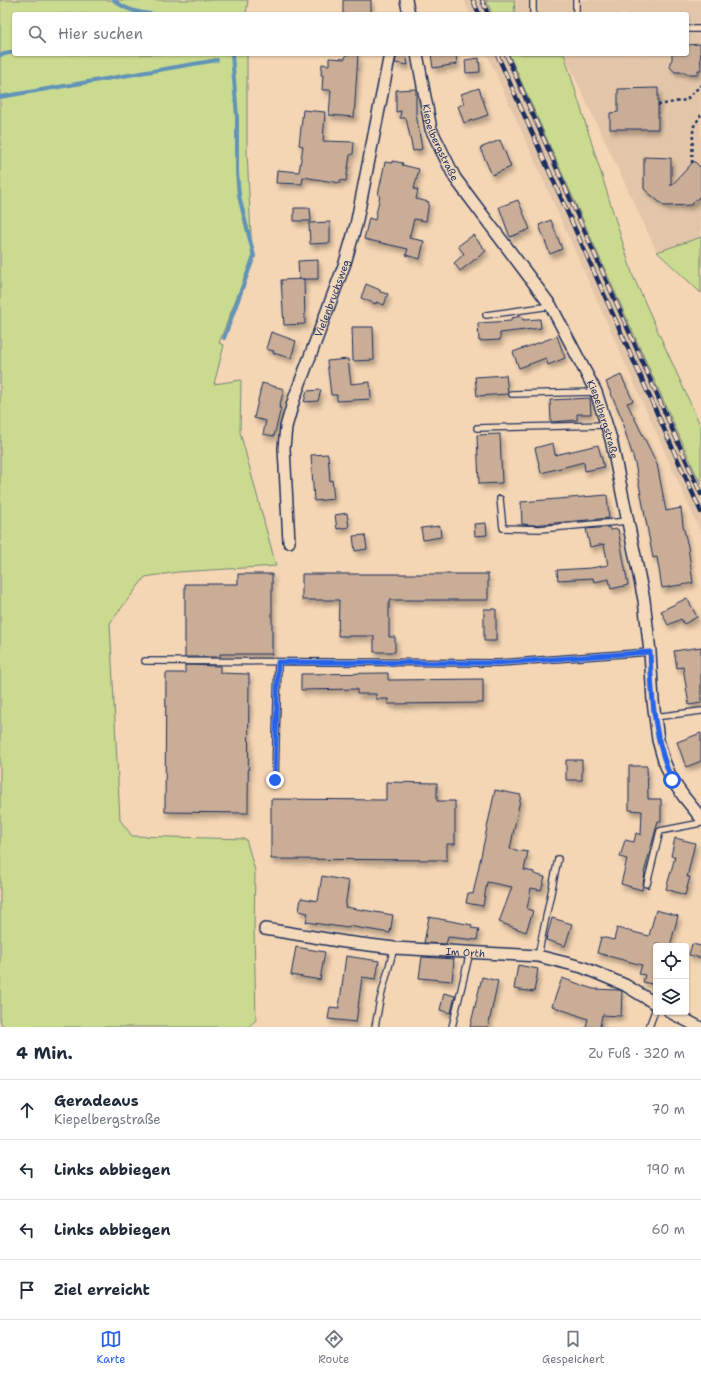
<!DOCTYPE html>
<html lang="de">
<head>
<meta charset="utf-8">
<style>
  :root { --surface:#fff; --page:#f2f2f3; --text:#1f2937; --muted:#747a83; --line:#e0e1e3; --accent:#2563eb }
  body { margin:0; font-family:"Shantell Sans",sans-serif; background:var(--page); color:var(--text) }
  .controls { position:absolute; right:12px; bottom:12px; display:grid; overflow:hidden; border-radius:4px; box-shadow:0 1px 3px #0004 }
  .controls button { width:36px; height:36px; display:grid; place-items:center; padding:0; border:0; border-bottom:1px solid var(--line); background:var(--surface); color:var(--text); font:20px sans-serif }
  .stop { position:absolute; width:12px; height:12px; margin:-9px; border:3px solid #2563eb; border-radius:50%; background:#fff }
  .stop.end { background:#2563eb; border-color:#fff; box-shadow:0 1px 4px #0008 }
  .list { margin:0; padding:0; list-style:none }
  h2 { display:flex; justify-content:space-between; align-items:center; height:52px; margin:0; padding:0 16px; font-size:17px }
  h2 small { font-size:13px; font-weight:400; color:var(--muted) }
  .list li { display:grid; grid-template-columns:26px 1fr auto; gap:12px; align-items:center; box-sizing:border-box; height:60px; padding:0 16px; border-top:1px solid var(--line) }
  .list b { display:block; font-size:15px; white-space:nowrap }
  .list p { margin:0; font-size:13px; white-space:nowrap; color:var(--muted) }
  .list em { font-size:13px; font-style:normal; color:var(--muted) }
  .icon { flex:none; width:22px; height:22px; fill:none; stroke:currentColor; stroke-width:2; stroke-linecap:round; stroke-linejoin:round }
  .map { position:relative; flex:none; width:701px; height:1027px; overflow:hidden }
  .search { position:absolute; background:var(--surface); box-shadow:0 1px 3px #0004; left:12px; right:12px; top:12px; height:44px; display:flex; align-items:center; gap:10px; box-sizing:border-box; padding:0 14px; border-radius:4px; color:var(--muted); font-size:15px }
  .sheet { height:292px; background:var(--surface) }
  nav { display:flex; justify-content:space-around; align-items:center; box-sizing:border-box; height:56px; border-top:1px solid var(--line); background:var(--surface); font-size:11px; color:var(--muted) }
  nav a { display:grid; justify-items:center; gap:2px }
  nav .on { color:var(--accent) }
  .map>svg:first-child { display:block }
  .built { fill:#e3c6a9 }
  .green { fill:#cadb8f; stroke:#728576 }
  .lines { fill:none; stroke-linecap:round; stroke-linejoin:round }
  .stream { stroke:#6293b8; stroke-width:4 }
  .building { fill:#c9ad96; stroke:#1b2f5e; filter:url(#shadow) }
  .service-casing { stroke:#1b2f5e; stroke-width:8 }
  .minor-casing { stroke:#1b2f5e; stroke-width:14 }
  .path { stroke:#1b2f5e; stroke-width:2.5; stroke-dasharray:3 3; stroke-linecap:butt }
  .service { stroke:#f4d9bb; stroke-width:5.5 }
  .minor { stroke:#f4d9bb; stroke-width:11 }
  .rail-casing { stroke:#1b2f5e; stroke-width:4.5 }
  .rail { stroke:#f4d9bb; stroke-width:3; stroke-dasharray:9; stroke-linecap:butt }
  .route { stroke:#2563eb; stroke-width:5 }
  .labels { text-anchor:middle; stroke-width:4; stroke-linejoin:round; paint-order:stroke }
  .street-label { font-size:10px; fill:#1b2f5e; stroke:#f4d9bb }
</style>
</head>
<body>
<div class="map">
<svg width="701" height="1027" viewBox="0 0 701 1027">
  <defs>
    <filter id="shadow"><feDropShadow dx="2.5" dy="4.5" stdDeviation="2" flood-color="#0004"/></filter>
  </defs>
  <rect width="100%" height="100%" fill="#f4d5b4"/>
  <filter id="ink" filterUnits="userSpaceOnUse"><feTurbulence type="fractalNoise" baseFrequency=".025" numOctaves="2"/><feDisplacementMap in="SourceGraphic" scale="8" xChannelSelector="R" yChannelSelector="G"/><feConvolveMatrix kernelMatrix="1 2 1 2 8 2 1 2 1" color-interpolation-filters="sRGB"/></filter>
  <g filter="url(#ink)">
    <path class="built" d="M464,0H492L498,14H470Z
      M514,0H701V237L657,252L564,54H687V14H515Z
      M487,54H515L701,471V533Z"/>
    <path class="green" d="M0,0H248L246,14H14V54H247V151L252,258L219,343L224,345L214,384L241,380L240,432L276,566L178,572L145,577L110,623L120,820L132,836L246,839L255,871L254,929L256,1020L248,1027H3L0,1020Z
      M486,0H514L515,14H492Z
      M509,54H564L633,276L701,427V485Z
      M701,237V293L657,252Z"/>
    <g class="lines">
      <path class="stream" d="M114,0C125,10 138,13 153,14
        M0,55L14,52
        M0,97L217,60
        M224,338L254,256L239,196L237,172V117L232,54"/>
    </g>
    <path class="building" d="M343,0H371V14H343Z
      M700,44L701,70H698V74H686L685,72H675L670,67V62L672,60V54H687V45Z
      M346,54H358L354,117L329,115L331,90H322L323,75H321L322,64L329,65V58L345,59Z
      M397,54H406L408,65L395,63Z
      M431,54H456L457,64L433,68Z
      M479,58L480,72L466,73L465,60Z
      M479,88L488,115L464,123L458,106L464,104L461,94Z
      M658,88V129H610V113L618,112V89Z
      M416,89V114L422,149L413,151L406,118H400L401,111L396,112V90Z
      M303,110L325,112L323,141L354,142L353,154L350,155L346,181L340,180V183L303,177L302,184L276,183L277,170L299,172L303,146L299,145Z
      M500,140L511,167L492,175L480,148Z
      M644,157L671,158V186L694,161L701,168V195L691,205L664,206L644,189Z
      M392,161L403,163L402,165L419,169L414,189L418,190L416,199L429,202L426,221L414,219L409,238L424,241L420,259L406,255L408,249L364,239L369,218L375,220L380,195H378L385,162L392,163Z
      M518,200L530,229L510,237L499,207Z
      M294,208H310L311,221H294Z
      M551,220L562,249L550,254L539,225Z
      M330,222V243L310,244L309,223Z
      M473,235L486,251L460,271L454,263L464,254L458,246Z
      M318,260V279H299L298,261Z
      M304,279L305,324L284,325L281,280Z
      M366,284L380,290V292L388,294L384,305L376,302V304L361,298Z
      M522,316L523,320L540,319L541,328L500,333V340L479,341L478,323L511,321V318Z
      M352,327H373L374,360L353,361Z
      M271,332L296,341L291,358L273,353L274,351L266,349Z
      M557,336L565,358L548,365L546,358L519,368L513,352Z
      M348,359L351,384L370,382L371,399L337,401V395H331L327,361Z
      M506,375L508,394L477,396L475,377Z
      M621,375L633,401L627,403L657,464L666,511L681,508L683,526L688,547L693,583L662,588L657,557L653,558L635,463L622,422L623,421L606,382Z
      M262,383L284,389L279,408H281L274,436L263,434L266,421L254,418Z
      M321,390L318,401L304,402L307,391Z
      M590,398L591,414H577V420L551,422L550,400Z
      M500,434L502,483L479,484L477,435Z
      M553,443L555,455L598,445L604,467L585,471L584,462L541,473L535,448Z
      M328,454L330,481L332,480L334,499L314,501L311,455Z
      M607,495L609,518L532,525L522,524L521,502Z
      M347,513L349,527L337,529L335,515Z
      M486,523L487,535L475,536L474,524Z
      M440,526L441,537L423,540L421,528Z
      M609,527L610,530L618,529L628,585L611,589L609,579L594,582L593,578L558,580L557,570L591,568L608,565L604,544L590,547L586,529Z
      M365,535L367,549L355,551L353,536Z
      M238,574H272V654H220V657H185V584H238Z
      M302,574H488V600H389V637H395V652H374V636H338L339,600H302Z
      M687,598L697,617L684,624L681,619L668,625L661,611Z
      M484,609H496V641H484Z
      M701,647V703L689,705L683,667L677,668L674,651Z
      M185,665L220,666V673L249,674L248,813L165,812L166,673H185Z
      M388,673V680L483,679V703L388,704V699H376V694H357V689L301,690V674Z
      M701,733V761L686,767L677,742Z
      M566,760H582V780H566Z
      M629,766H647L648,799H661V821H658L644,873H645L642,890L621,884L627,859L620,857L625,840L634,842L636,833L641,835L642,811L629,810Z
      M386,782L437,783V801H455V844H447V860L271,859V799L386,800Z
      M495,790L521,795L510,849L528,852L524,870L534,872V874L545,877L541,890L531,888L527,909L533,911L526,932L499,922L512,887L487,882L483,906L466,903L468,893L473,894Z
      M675,838L695,843L687,877H690L685,895L666,889L675,857L671,856Z
      M322,876L349,881L345,907L393,915L390,933L348,926V928L306,922L308,913L299,911L301,898L318,901Z
      M656,910L678,916L670,946L656,943V985L643,982L645,975L639,974L642,965L597,953L601,937L614,940L617,928L649,936Z
      M429,917L472,925L471,928L479,929L477,940L448,937L446,944L424,943Z
      M552,918L572,924L565,946L546,940Z
      M692,944L701,946V958L689,955Z
      M296,947L325,952L320,980L291,975Z
      M346,956L379,961L376,979L362,977L356,1022L328,1019L330,1007L339,1008Z
      M422,957L454,959L452,981L419,978Z
      M518,965L538,969L534,992L514,989Z
      M482,977L498,981L488,1027H470Z
      M562,978L593,989L619,990L622,991L621,1016L602,1015L600,1027H586L588,1019L552,1006Z
      M444,993L455,996L451,1013L440,1010Z"/>
    <g class="lines">
      <defs>
        <path id="service" d="M533,0V14
          M576,0V14
          M687,29H701
          M486,315L551,306
          M512,394L596,392
          M477,428L607,425
          M500,499L503,528L540,529L628,521
          M145,661L499,663L650,652
          M655,717L701,711
          M275,780L278,662
          M647,884L660,831L701,823
          M538,956L558,859
          M375,1027L380,1000L394,948
          M452,1027L470,952
          M649,1027L656,1008"/>
        <g id="minor">
          <path d="M406,0L409,14"/>
          <path id="s1" d="M417,54L431,129L455,178L551,306L596,392L611,439L644,600L650,652L653,701L658,740L664,761L672,780L684,797L701,818"/>
          <path id="s2" d="M289,542L284,448L286,427L294,399L345,263L356,225L390,54"/>
          <path id="s3" d="M265,929L345,942L394,948L538,956L582,967L625,985L656,1004"/>
          <path d="M670,1012L699,1027"/>
        </g>
      </defs>
      <use href="#service" class="service-casing"/>
      <use href="#minor" class="minor-casing"/>
      <path class="path" d="M658,105L686,100L701,85
        M692,163L693,132L694,126L701,115"/>
      <use href="#service" class="service"/>
      <use href="#minor" class="minor"/>
      <defs>
        <path id="rail" d="M473,0L479,14
          M482,0L488,14
          M497,54L701,512
          M506,54L701,494"/>
      </defs>
      <use href="#rail" class="rail-casing"/>
      <use href="#rail" class="rail"/>
    </g>
  </g>
  <g class="lines" filter="url(#ink)">
    <path class="route" d="M275,780L278,662L499,663L650,652C652,698 653,736 672,780"/>
  </g>
  <g class="labels">
    <g class="street-label">
      <text dy="4" stroke="none"><textPath href="#s1" startOffset="92">Kiepelbergstraße</textPath></text>
      <text dy="4" stroke="none"><textPath href="#s2" startOffset="252">Vielenbruchsweg</textPath></text>
      <text dy="4" stroke="none"><textPath href="#s1" startOffset="416">Kiepelbergstraße</textPath></text>
      <text dy="4" stroke="none"><textPath href="#s3" startOffset="202">Im Orth</textPath></text>
    </g>
  </g>
</svg>
<div class="controls">
<button><svg class="icon" aria-label="locate" viewBox="0 0 24 24"><circle cx="12" cy="12" r="6"/><path d="M12 2v4M12 18v4M2 12h4M18 12h4"/></svg></button>
<button><svg class="icon" aria-label="layers" viewBox="0 0 24 24"><path d="M12 4l9 5-9 5-9-5zM3 14l9 5 9-5"/></svg></button>
</div>
<div class="stop" style="left:672px;top:780px"></div>
<div class="stop end" style="left:275px;top:780px"></div>
<div class="search"><svg class="icon" aria-label="search" viewBox="0 0 24 24"><circle cx="10" cy="10" r="6"/><path d="M15 15l6 6"/></svg>Hier suchen</div>
</div>
<section class="sheet">
<h2>4 Min.<small>Zu Fuß · 320 m</small></h2>
<ul class="list">
<li><svg class="icon" aria-label="ahead" viewBox="0 0 24 24"><path d="M12 20V5M6 11l6-6 6 6"/></svg><div><b>Geradeaus</b><p>Kiepelbergstraße</p></div><em>70 m</em></li>
<li><svg class="icon" aria-label="left" viewBox="0 0 24 24"><path d="M17 20v-9H6M10 6l-5 5 5 5"/></svg><div><b>Links abbiegen</b></div><em>190 m</em></li>
<li><svg class="icon" aria-label="left" viewBox="0 0 24 24"><path d="M17 20v-9H6M10 6l-5 5 5 5"/></svg><div><b>Links abbiegen</b></div><em>60 m</em></li>
<li><svg class="icon" aria-label="arrive" viewBox="0 0 24 24"><path d="M6 21V4h12l-3 4 3 4H6"/></svg><div><b>Ziel erreicht</b></div></li>
</ul>
</section>
<nav>
<a class="on"><svg class="icon" aria-label="map" viewBox="0 0 24 24"><path d="M3 6l6-2 6 2 6-2v14l-6 2-6-2-6 2zM9 4v14M15 6v14"/></svg>Karte</a>
<a><svg class="icon" aria-label="directions" viewBox="0 0 24 24"><path d="M12 3l9 9-9 9-9-9zM9 14v-3h6M13 9l2 2-2 2"/></svg>Route</a>
<a><svg class="icon" aria-label="saved" viewBox="0 0 24 24"><path d="M7 4h10v16l-5-4-5 4z"/></svg>Gespeichert</a>
</nav>
</body>
</html>
